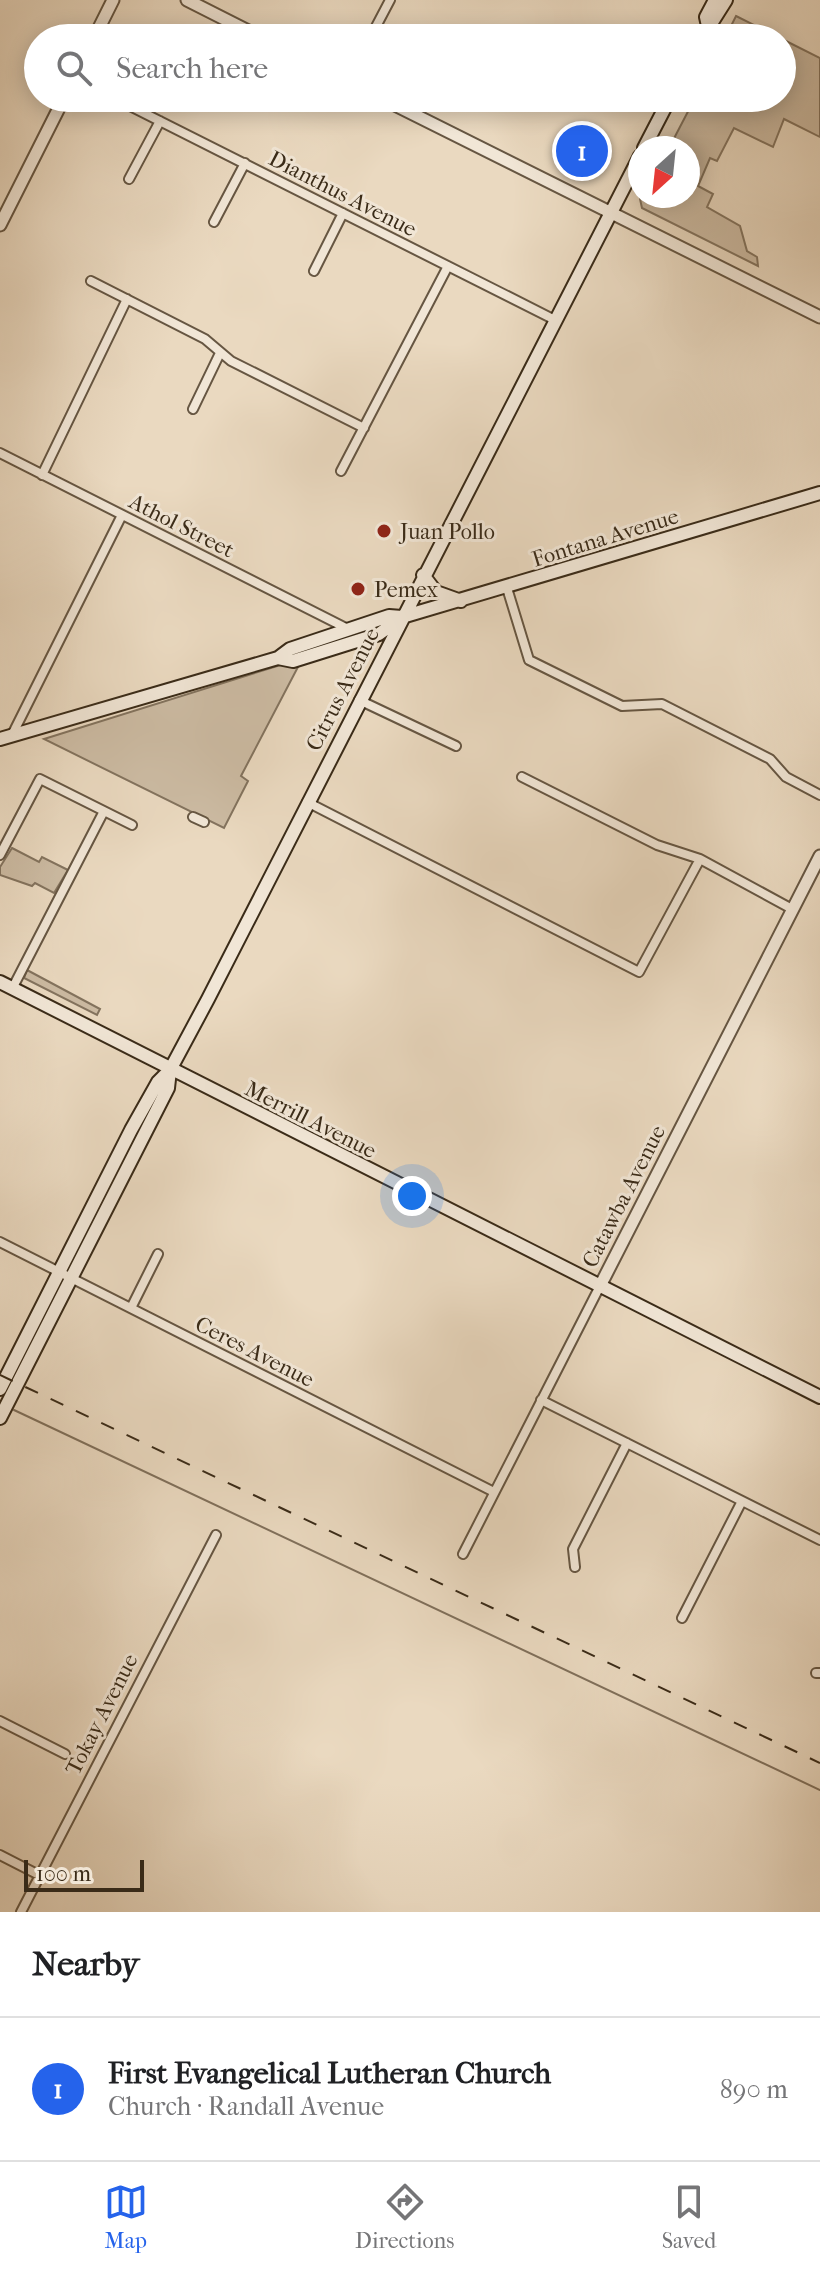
<!DOCTYPE html>
<html lang="en">
<head>
<meta charset="utf-8">
<style>
  :root { --surface:#fff; --page:#f2f2f2; --text:#202124; --muted:#757577; --line:#e0e0e0; --accent:#2563eb }
  body { margin:0; font-family:"IM FELL French Canon",serif; background:var(--page); color:var(--text) }
  .compass { position:absolute; left:628px; top:136px; width:72px; height:72px; border-radius:50%; background:var(--surface); box-shadow:0 4px 20px #0003; rotate:207deg }
  .scale { position:absolute; left:24px; bottom:20px; width:120px; box-sizing:border-box; padding-left:8px; border:4px solid #3a2b18; border-top:0; font-size:22px; line-height:28px; white-space:nowrap; color:#3a2b18; -webkit-text-stroke:6px #f1e6d6; paint-order:stroke }
  .you { position:absolute; left:412px; top:1196px; width:28px; height:28px; margin:-20px; border:6px solid #fff; border-radius:50%; background:#1a73e8; box-shadow:0 0 0 12px #1a73e833 }
  .badge { display:grid; place-items:center; width:52px; height:52px; border-radius:50%; background:var(--accent); color:#fff; font-size:26px; font-weight:700 }
  .pin { position:absolute; translate:-50% -50%; border:4px solid #fff; box-shadow:0 2px 8px #0006 }
  .list { margin:0; padding:0; list-style:none }
  h2 { display:flex; justify-content:space-between; align-items:center; height:104px; margin:0; padding:0 32px; font-size:34px }
  h2 small { font-size:26px; font-weight:400; color:var(--muted) }
  .list li { display:grid; grid-template-columns:52px 1fr auto; gap:24px; align-items:center; box-sizing:border-box; height:144px; padding:0 32px; border-top:2px solid var(--line) }
  .list b { display:block; font-size:30px; white-space:nowrap }
  .list p { margin:0; font-size:26px; white-space:nowrap; color:var(--muted) }
  .list em { font-size:26px; font-style:normal; color:var(--muted) }
  .icon { flex:none; width:44px; height:44px; fill:none; stroke:currentColor; stroke-width:2; stroke-linecap:round; stroke-linejoin:round }
  .map { position:relative; flex:none; width:820px; height:1912px; overflow:hidden }
  .search { position:absolute; background:var(--surface); box-shadow:0 4px 20px #0003; left:24px; right:24px; top:24px; height:88px; display:flex; align-items:center; gap:20px; box-sizing:border-box; padding:0 28px; border-radius:44px; color:var(--muted); font-size:30px }
  .sheet { height:248px; background:var(--surface) }
  nav { display:flex; justify-content:space-around; align-items:center; box-sizing:border-box; height:112px; border-top:2px solid var(--line); background:var(--surface); font-size:22px; color:var(--muted) }
  nav a { display:grid; justify-items:center; gap:4px }
  nav .on { color:var(--accent) }
  .map>svg:first-child { display:block }
  .green { fill:#ccbba3; stroke:#83735e; stroke-width:2 }
  .lines { fill:none; stroke-linecap:round; stroke-linejoin:round }
  .stream { stroke:#80705b; stroke-width:2 }
  .minor-casing { stroke:#665642; stroke-width:12 }
  .tertiary-casing { stroke:#665642; stroke-width:15 }
  .secondary-casing { stroke:#3a2b18; stroke-width:16 }
  .minor { stroke:#f1e6d6; stroke-width:8 }
  .tertiary { stroke:#f1e6d6; stroke-width:11 }
  .secondary { stroke:#f1e6d6; stroke-width:12 }
  .rail { stroke:#3a2b18; stroke-width:2; stroke-dasharray:14 14; stroke-linecap:butt }
  .poi-dot { fill:#8f2418; stroke:#f1e6d6; stroke-width:3 }
  .labels { text-anchor:middle; stroke-width:6; stroke-linejoin:round; paint-order:stroke }
  .street-label { font-size:22px; fill:#3a2b18; stroke:#f1e6d6 }
  .poi-label { font-size:22px; fill:#3a2b18; stroke:#f1e6d6; text-anchor:start }
</style>
</head>
<body>
<div class="map">
<svg width="820" height="1912" viewBox="0 0 820 1912">
  <rect width="100%" height="100%" fill="#ead9c0"/>
  <filter id="stains"><feTurbulence type="fractalNoise" baseFrequency=".0025" numOctaves="4"/><feColorMatrix values="0 0 0 0 .2 0 0 0 0 .09 0 0 0 0 .02 0 0 0 .5 -.17"/></filter>
  <radialGradient id="worn" r=".72"><stop offset=".6" stop-color="#630" stop-opacity="0"/><stop offset="1" stop-color="#630" stop-opacity=".3"/></radialGradient>
  <path class="green" d="M736,16L780,38H725Z
    M782,39L820,58V137L784,119L773,147L734,128L717,161L710,158L698,186L713,194L707,207L740,226L747,251L757,257L758,266L642,208L640,199L642,196H688V148H669L695,98H782Z
    M287,663L299,665L241,776L248,781L224,828L44,739Z
    M12,848L39,862L42,857L68,870L54,893L35,883L32,886L0,875V867Z
    M27,970L100,1009L97,1015L24,978Z"/>
  <g class="lines">
    <path class="stream" d="M14,1410L820,1790"/>
    <defs>
      <path id="minor" d="M370,38L390,0
        M114,98L555,320
        M129,179L160,121
        M214,222L245,163
        M314,271L343,213
        M91,281L205,339L231,361L364,428
        M193,409L220,353
        M0,453L348,629
        M341,471L448,266
        M42,475L127,299
        M507,588L529,660L622,706L662,704L770,759L786,777L820,795
        M359,700L456,746
        M12,735L122,515
        M522,777L657,845L700,859L792,909
        M307,802L639,972L700,859
        M193,817L204,822
        M0,855L40,779L132,825
        M12,989L104,811
        M0,1242L494,1492
        M131,1308L158,1254
        M541,1400L820,1540
        M463,1554L600,1286
        M575,1567L573,1549L627,1443
        M682,1618L742,1501
        M816,1673H820
        M0,1721L65,1754
        M0,1855L39,1875
        M21,1912L216,1535"/>
      <path id="tertiary" d="M187,0L262,38
        M94,38L113,0
        M381,98L820,317
        M0,225L64,98
        M600,1286L820,856"/>
      <path id="secondary" d="M708,26L706,17L715,0
        M702,38L726,0
        M644,148L670,98
        M423,575L436,592L461,601
        M278,658L293,661L379,634L398,620
        M0,739L278,658L290,649L389,616L402,617L820,493
        M0,982L820,1397
        M0,1389L131,1130L158,1082L170,1070L208,999L640,156
        M0,1418L168,1088L170,1070"/>
    </defs>
    <use href="#minor" class="minor-casing"/>
    <use href="#tertiary" class="tertiary-casing"/>
    <use href="#secondary" class="secondary-casing"/>
    <use href="#minor" class="minor"/>
    <use href="#tertiary" class="tertiary"/>
    <use href="#secondary" class="secondary"/>
    <path class="rail" d="M0,1375L820,1763"/>
  </g>
  <g class="poi-dot">
    <circle cx="384" cy="531" r="8"/>
    <circle cx="358" cy="589" r="8"/>
  </g>
  <g class="labels">
    <g class="street-label">
      <text transform="translate(343 193) rotate(27)" y="8">Dianthus Avenue</text>
      <text transform="translate(182 525) rotate(27)" y="8">Athol Street</text>
      <text transform="translate(605 537) rotate(-17)" y="8">Fontana Avenue</text>
      <text transform="translate(342 689) rotate(-63)" y="8">Citrus Avenue</text>
      <text transform="translate(311 1119) rotate(27)" y="8">Merrill Avenue</text>
      <text transform="translate(623 1196) rotate(-63)" y="8">Catawba Avenue</text>
      <text transform="translate(255 1351) rotate(27)" y="8">Ceres Avenue</text>
      <text transform="translate(101 1714) rotate(-63)" y="8">Tokay Avenue</text>
    </g>
    <g class="poi-label">
      <text x="400" y="539">Juan Pollo</text>
      <text x="374" y="597">Pemex</text>
    </g>
  </g>
  <rect width="100%" height="100%" filter="url(#stains)"/>
  <rect width="100%" height="100%" fill="url(#worn)"/>
</svg>
<svg class="compass" viewBox="-18 -18 36 36"><path d="M0-13l5 13h-10z" fill="#e53935"/><path d="M0 13l5-13h-10z" fill="#757577"/></svg>
<div class="scale">100 m</div>
<div class="you"></div>
<div class="pin badge" style="left:582px;top:151px">1</div>
<div class="search"><svg class="icon" aria-label="search" viewBox="0 0 24 24"><circle cx="10" cy="10" r="6"/><path d="M15 15l6 6"/></svg>Search here</div>
</div>
<section class="sheet">
<h2>Nearby<small></small></h2>
<ul class="list">
<li><span class="badge">1</span><div><b>First Evangelical Lutheran Church</b><p>Church · Randall Avenue</p></div><em>890 m</em></li>
</ul>
</section>
<nav>
<a class="on"><svg class="icon" aria-label="map" viewBox="0 0 24 24"><path d="M3 6l6-2 6 2 6-2v14l-6 2-6-2-6 2zM9 4v14M15 6v14"/></svg>Map</a>
<a><svg class="icon" aria-label="directions" viewBox="0 0 24 24"><path d="M12 3l9 9-9 9-9-9zM9 14v-3h6M13 9l2 2-2 2"/></svg>Directions</a>
<a><svg class="icon" aria-label="saved" viewBox="0 0 24 24"><path d="M7 4h10v16l-5-4-5 4z"/></svg>Saved</a>
</nav>
</body>
</html>
